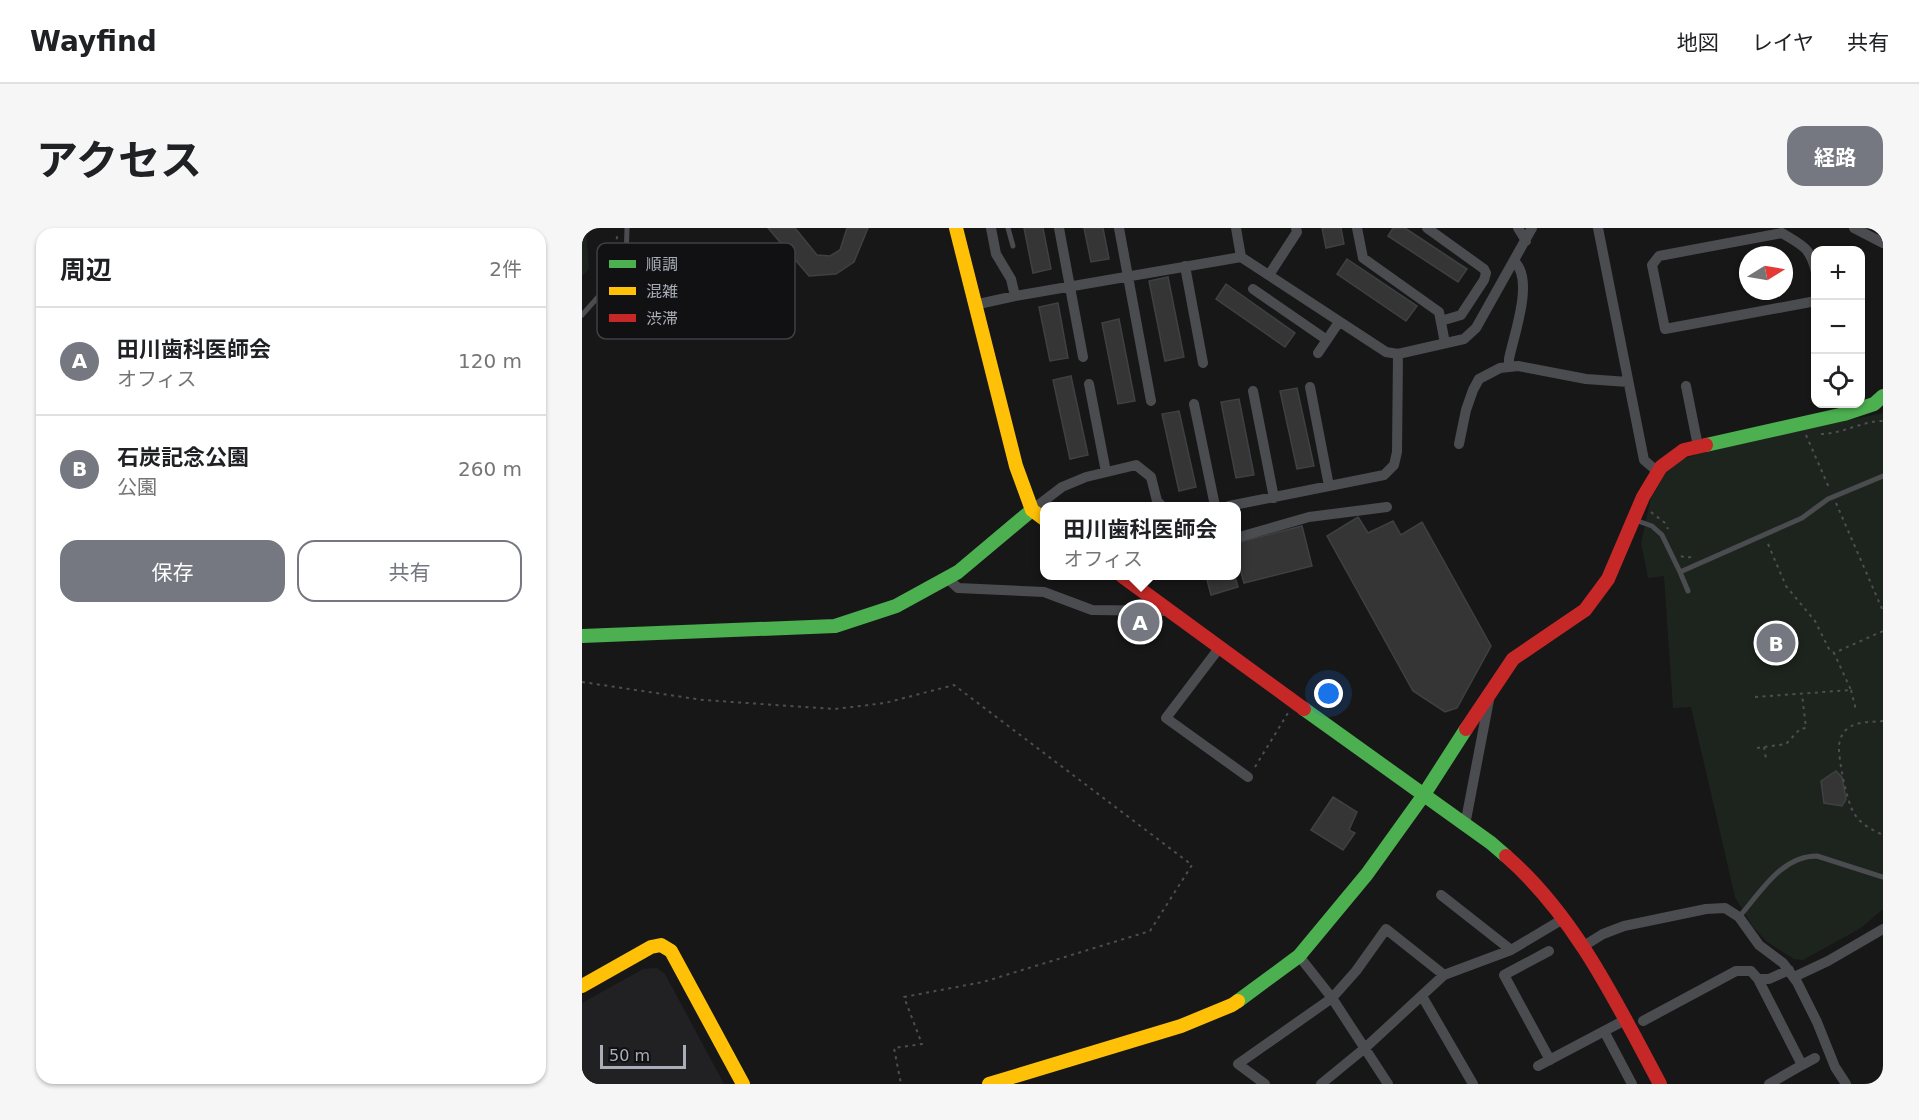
<!DOCTYPE html>
<html lang="ja">
<head>
<meta charset="utf-8">
<style>
  :root { --surface:#fff; --page:#f6f6f6; --text:#202124; --muted:#757577; --line:#e0e0e0; --accent:#757880 }
  body { margin:0; font-family:"DejaVu Sans","Noto Sans JP",sans-serif; background:var(--page); color:var(--text) }
  .controls { position:absolute; right:18px; top:18px; display:grid; overflow:hidden; border-radius:12px; box-shadow:0 2px 4px #0004 }
  .controls button { width:54px; height:54px; display:grid; place-items:center; padding:0; border:0; border-bottom:2px solid var(--line); background:var(--surface); color:var(--text); font:30px sans-serif }
  .compass { position:absolute; left:1157px; top:18px; width:54px; height:54px; border-radius:50%; background:var(--surface); box-shadow:0 2px 4px #0004; rotate:79deg }
  .scale { position:absolute; left:18px; bottom:15px; width:86px; box-sizing:border-box; padding-left:6px; border:3px solid #a8adb8; border-top:0; font-size:16px; line-height:21px; white-space:nowrap; color:#a8adb8; -webkit-text-stroke:4px #111113; paint-order:stroke }
  .you { position:absolute; left:747px; top:466px; width:21px; height:21px; margin:-15px; border:4px solid #fff; border-radius:50%; background:#1a73e8; box-shadow:0 0 0 9px #1a73e833 }
  .badge { display:grid; place-items:center; width:39px; height:39px; border-radius:50%; background:var(--accent); color:#fff; font-size:20px; font-weight:700 }
  .pin { position:absolute; translate:-50% -50%; border:3px solid #fff; box-shadow:0 2px 6px #0006 }
  .popup { position:absolute; left:458px; top:274px; width:201px; height:78px; box-sizing:border-box; display:grid; place-content:center; border-radius:12px; background:var(--surface); filter:drop-shadow(0 2px 4px #0005); font-size:20px; white-space:nowrap; color:var(--muted) }
  .popup b { font-size:22px; color:var(--text) }
  .popup::after { content:''; position:absolute; left:50%; top:100%; margin-left:-12px; border:12px solid transparent; border-top-color:var(--surface) }
  .list { margin:0; padding:0; list-style:none }
  h2 { display:flex; justify-content:space-between; align-items:center; height:78px; margin:0; padding:0 24px; font-size:26px }
  h2 small { font-size:20px; font-weight:400; color:var(--muted) }
  .list li { display:grid; grid-template-columns:39px 1fr auto; gap:18px; align-items:center; box-sizing:border-box; height:108px; padding:0 24px; border-top:2px solid var(--line) }
  .list b { display:block; font-size:22px; white-space:nowrap }
  .list p { margin:0; font-size:20px; white-space:nowrap; color:var(--muted) }
  .list em { font-size:20px; font-style:normal; color:var(--muted) }
  .actions { display:flex; gap:12px; padding:18px 24px }
  .actions a { flex:1; padding:14px 0; border:2px solid var(--accent); border-radius:18px; text-align:center; font-size:21px; color:var(--accent) }
  .actions .main { background:var(--accent); color:#fff }
  .icon { flex:none; width:33px; height:33px; fill:none; stroke:currentColor; stroke-width:2; stroke-linecap:round; stroke-linejoin:round }
  .map { position:relative; flex:none; width:1301px; height:856px; overflow:hidden; border-radius:18px }
  header { display:flex; align-items:center; gap:36px; box-sizing:border-box; height:84px; padding:0 30px; background:var(--surface); border-bottom:2px solid var(--line) }
  header strong { font-size:28px }
  nav { display:flex; gap:33px; margin-inline-start:auto; font-size:21px }
  .intro { display:flex; align-items:center; justify-content:space-between; box-sizing:border-box; height:144px; padding:0 36px }
  h1 { margin:0; font-size:42px }
  .button { padding:15px 27px; border-radius:18px; background:var(--accent); color:#fff; font-size:21px; font-weight:700 }
  main { display:flex; gap:36px; padding:0 36px }
  aside { flex:1; background:var(--surface); border-radius:18px; box-shadow:0 2px 4px #0004 }
  .map>svg:first-child { display:block }
  .built { fill:#212123 }
  .green { fill:#1d241e }
  .building { fill:#353536; stroke:#3f4043; stroke-width:1.5 }
  .lines { fill:none; stroke-linecap:round; stroke-linejoin:round }
  .path { stroke:#4d4e52; stroke-width:2; stroke-dasharray:3 4.5; stroke-linecap:butt }
  .lane { stroke:#4b4c50; stroke-width:5 }
  .street { stroke:#4b4c50; stroke-width:10 }
  .fast { stroke:#4caf50; stroke-width:14 }
  .slow { stroke:#ffc107; stroke-width:14 }
  .jam { stroke:#c62828; stroke-width:14 }
  .key { fill:#111113; stroke:#3e4045; stroke-width:1.5 }
  .key-label { font-size:16px; fill:#a8adb8 }
</style>
</head>
<body>
<header>
<strong>Wayfind</strong>
<nav><a>地図</a><a>レイヤ</a><a>共有</a></nav>
</header>
<div class="intro"><h1>アクセス</h1><a class="button">経路</a></div>
<main>
<aside>
<h2>周辺<small>2件</small></h2>
<ul class="list">
<li><span class="badge">A</span><div><b>田川歯科医師会</b><p>オフィス</p></div><em>120 m</em></li>
<li><span class="badge">B</span><div><b>石炭記念公園</b><p>公園</p></div><em>260 m</em></li>
</ul>
<div class="actions"><a class="main">保存</a><a>共有</a></div>
</aside>
<div class="map">
<svg width="1301" height="856" viewBox="0 0 1301 856">
  <rect width="100%" height="100%" fill="#171717"/>
  <path class="built" d="M75,740L83,746L142,856H0V775L61,741Z"/>
  <path class="green" d="M0,0H4L7,41L0,48Z
    M1301,185V681L1279,700L1221,732L1212,731L1185,714L1171,699L1153,669L1109,479L1091,480L1082,348L1066,350L1059,315L1069,270L1086,241L1098,232L1139,219Z"/>
  <path class="building" d="M186,0H213L235,27L248,28L258,22L265,0H286L272,34L254,46L227,48Z
    M442,0H461L469,41L451,45Z
    M502,0H521L527,31L509,34Z
    M740,0H759L762,16L744,20Z
    M811,0H823L885,41L876,54L806,8Z
    M765,31L835,78L824,93L755,46Z
    M586,49L602,129L583,133L567,53Z
    M644,56L713,105L703,119L634,71Z
    M476,75L486,130L468,133L457,79Z
    M537,91L553,173L536,176L520,95Z
    M489,148L506,227L488,231L471,152Z
    M715,160L732,238L715,241L698,163Z
    M657,171L672,247L654,250L639,174Z
    M597,183L614,259L597,263L580,186Z
    M776,289L786,305L811,293L819,307L840,294L909,418L875,480L863,484L831,463L745,308Z
    M720,298L730,338L662,355L654,326V315Z
    M624,348H653L656,359L629,367Z
    M1254,543L1260,549L1264,571L1260,578L1242,575L1239,553Z
    M751,569L775,584L767,602L773,605L761,622L729,602Z"/>
  <g class="lines">
    <path class="path" d="M29,40L33,34L35,8
      M1239,206C1260,206 1280,193 1301,193
      M1224,207L1248,262
      M1254,275L1301,383
      M1069,284L1083,295L1086,301
      M1186,316L1204,358L1233,393L1247,421L1252,425
      M1099,328L1104,330L1109,329
      M0,454L121,472L253,481L303,475L372,457L610,637L568,703L401,754L322,769L340,816L312,820L319,856
      M1269,462L1274,482
      M1173,469L1269,462L1252,425L1301,403
      M1301,493C1290,494 1274,493 1265,501C1260,505 1258,511 1257,517C1256,530 1265,575 1272,585C1278,596 1290,602 1301,607
      M1182,519L1184,531
      M1175,520L1204,516L1218,501L1224,500L1220,466
      M673,539L706,485"/>
    <path class="lane" d="M426,0L431,18
      M0,87L39,43L44,33L45,0
      M1053,292L1070,298L1080,307L1098,344L1220,290L1246,271L1301,248
      M1098,344L1106,363
      M1157,689C1179,664 1199,628 1235,628L1301,649"/>
    <path class="street" d="M409,0L414,26L429,51L433,68
      M477,0L501,129
      M537,0L569,173
      M654,0L659,29
      M775,0L781,30L857,84L863,115
      M845,0L902,41L904,45L902,52L879,87L859,93
      M936,0L944,13
      M1016,0L1062,232L1076,244
      M1272,0L1301,15
      M603,38L621,135
      M1234,44C1228,19 1221,18 1200,5L1077,28L1070,37L1083,101L1234,73
      M687,47L715,4L714,0
      M671,61L745,112
      M392,77L433,68L659,29L804,124L816,126L882,111L894,100L950,0
      M736,125L757,94
      M927,138V131C932,106 952,53 933,34
      M507,156L524,244
      M1104,158L1116,218
      M728,159L747,258
      M671,163L692,270
      M612,176L633,278
      M877,216L884,182L891,162L897,151L918,140L936,138L1004,151L1046,154
      M647,278L802,247L812,237L815,224L816,126
      M450,282L480,259L504,249L554,237L569,249L575,273L580,278
      M654,310L727,289L805,279
      M365,350L376,360L462,364L510,382L589,383
      M638,419L584,490L666,549
      M883,597L907,472
      M859,667L929,722
      M1000,719L1021,706L1042,698L1124,681L1143,680L1157,689L1177,717L1201,735L1215,754L1235,794L1253,839L1264,856
      M967,723L922,747L968,832
      M717,728L750,770L806,856
      M1212,749L1246,733L1301,701
      M1176,751L1220,837L1233,830
      M840,768L891,856
      M1061,793L1154,743H1169L1176,751H1187L1207,742
      M1022,803L1050,856
      M956,838L1043,792
      M683,856L656,836L750,770L774,743L804,701L862,747
      M739,856L783,820L862,747L929,722L981,691
      M1187,856L1220,837"/>
    <path class="fast" d="M1124,217L1262,186L1292,176L1301,168
      M0,408L253,398L314,378L376,344L450,282
      M722,481L909,615L924,628
      M656,773L717,728L785,646L841,568L884,501"/>
    <path class="slow" d="M374,0L434,238L450,282L462,291
      M0,758L69,719L79,717L89,723L161,856
      M407,856L599,798L650,777L656,773"/>
    <path class="jam" d="M540,348L722,481
      M884,501L931,431L1003,382L1026,351L1061,269L1079,239L1102,222L1124,217
      M924,628C994,689 1035,776 1078,856"/>
  </g>
  <rect x="15" y="15" width="198" height="96" rx="9" class="key"/>
  <rect x="27" y="32" width="27" height="8" fill="#4caf50"/>
  <rect x="27" y="59" width="27" height="8" fill="#ffc107"/>
  <rect x="27" y="86" width="27" height="8" fill="#c62828"/>
  <g class="key-label">
    <text x="64" y="42">順調</text>
    <text x="64" y="69">混雑</text>
    <text x="64" y="96">渋滞</text>
  </g>
</svg>
<div class="controls">
<button>+</button>
<button>−</button>
<button><svg class="icon" aria-label="locate" viewBox="0 0 24 24"><circle cx="12" cy="12" r="6"/><path d="M12 2v4M12 18v4M2 12h4M18 12h4"/></svg></button>
</div>
<svg class="compass" viewBox="-18 -18 36 36"><path d="M0-13l5 13h-10z" fill="#e53935"/><path d="M0 13l5-13h-10z" fill="#757577"/></svg>
<div class="scale">50 m</div>
<div class="you"></div>
<div class="pin badge" style="left:558px;top:394px">A</div>
<div class="popup"><b>田川歯科医師会</b>オフィス</div>
<div class="pin badge" style="left:1194px;top:415px">B</div>
</div>
</main>
</body>
</html>
